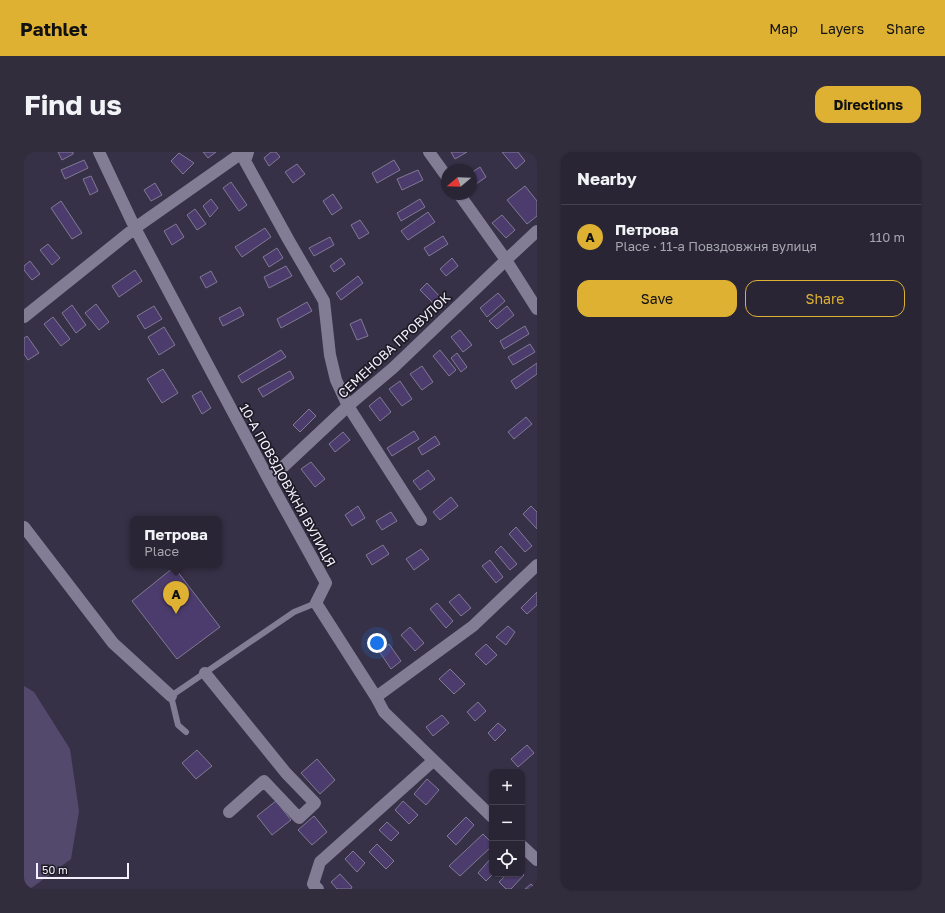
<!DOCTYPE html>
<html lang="en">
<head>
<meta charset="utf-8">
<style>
  :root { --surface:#292535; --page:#312d3d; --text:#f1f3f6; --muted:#a5a5ad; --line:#454250; --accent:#deb133 }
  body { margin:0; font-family:"Golos Text",sans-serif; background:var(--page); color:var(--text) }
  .controls { position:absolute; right:12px; bottom:12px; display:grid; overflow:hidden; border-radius:8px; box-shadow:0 1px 3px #0004 }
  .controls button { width:36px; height:36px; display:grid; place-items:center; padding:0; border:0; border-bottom:1px solid var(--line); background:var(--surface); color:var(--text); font:20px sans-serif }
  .compass { position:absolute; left:417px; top:12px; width:36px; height:36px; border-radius:50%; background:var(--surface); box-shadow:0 1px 3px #0004; rotate:251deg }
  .scale { position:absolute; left:12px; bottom:10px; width:93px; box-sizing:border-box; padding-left:4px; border:2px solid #f4f0ff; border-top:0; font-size:11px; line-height:14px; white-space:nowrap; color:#f4f0ff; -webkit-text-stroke:3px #1e1b25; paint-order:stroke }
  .you { position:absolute; left:353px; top:491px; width:14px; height:14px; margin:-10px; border:3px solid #fff; border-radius:50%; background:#1a73e8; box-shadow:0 0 0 6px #1a73e833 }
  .badge { display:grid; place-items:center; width:26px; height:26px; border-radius:50%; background:var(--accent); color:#111; font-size:13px; font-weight:700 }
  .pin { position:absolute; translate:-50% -33px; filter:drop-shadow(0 1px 2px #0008) }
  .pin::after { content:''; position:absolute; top:21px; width:14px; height:12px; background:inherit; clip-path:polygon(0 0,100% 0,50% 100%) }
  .popup { position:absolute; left:106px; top:364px; width:92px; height:52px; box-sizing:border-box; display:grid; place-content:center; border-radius:8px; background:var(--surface); filter:drop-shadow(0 1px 3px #0005); font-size:13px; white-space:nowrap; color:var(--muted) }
  .popup b { font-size:15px; color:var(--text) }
  .popup::after { content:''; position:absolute; left:50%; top:100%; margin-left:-8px; border:8px solid transparent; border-top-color:var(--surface) }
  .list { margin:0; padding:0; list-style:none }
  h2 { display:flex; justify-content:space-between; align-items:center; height:52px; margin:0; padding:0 16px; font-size:17px }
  h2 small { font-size:13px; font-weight:400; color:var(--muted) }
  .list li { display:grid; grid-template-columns:26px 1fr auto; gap:12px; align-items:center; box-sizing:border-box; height:64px; padding:0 16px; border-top:1px solid var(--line) }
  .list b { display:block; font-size:15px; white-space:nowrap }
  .list p { margin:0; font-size:13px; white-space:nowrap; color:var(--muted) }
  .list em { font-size:13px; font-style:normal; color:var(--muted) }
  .actions { display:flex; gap:8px; padding:12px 16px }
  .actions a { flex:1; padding:9px 0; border:1px solid var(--accent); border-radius:12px; text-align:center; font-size:14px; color:var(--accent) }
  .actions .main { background:var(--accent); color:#111 }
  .icon { flex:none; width:22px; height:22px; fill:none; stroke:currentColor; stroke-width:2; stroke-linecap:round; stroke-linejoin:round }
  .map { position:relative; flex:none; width:513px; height:737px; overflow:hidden; border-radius:12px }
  header { display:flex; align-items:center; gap:24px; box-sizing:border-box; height:56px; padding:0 20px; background:var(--accent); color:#111 }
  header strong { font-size:19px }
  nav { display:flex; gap:22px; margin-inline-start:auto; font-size:14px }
  .intro { display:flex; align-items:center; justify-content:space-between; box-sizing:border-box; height:96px; padding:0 24px }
  h1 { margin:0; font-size:28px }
  .button { padding:10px 18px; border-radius:12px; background:var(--accent); color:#111; font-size:14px; font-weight:700 }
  main { display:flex; gap:24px; padding:0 24px }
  aside { flex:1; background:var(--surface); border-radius:12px; box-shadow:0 1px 3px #0004 }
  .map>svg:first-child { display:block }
  .green { fill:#53496c }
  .building { fill:#4c3c6d; stroke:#807a93 }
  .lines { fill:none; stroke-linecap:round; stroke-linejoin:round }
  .service { stroke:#837c95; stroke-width:6 }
  .minor { stroke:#837c95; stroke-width:12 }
  .labels { text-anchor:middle; stroke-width:3.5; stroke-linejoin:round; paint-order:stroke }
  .street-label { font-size:13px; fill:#f4f0ff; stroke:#1e1b25 }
</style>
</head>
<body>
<header>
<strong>Pathlet</strong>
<nav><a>Map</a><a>Layers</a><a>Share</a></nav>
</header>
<div class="intro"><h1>Find us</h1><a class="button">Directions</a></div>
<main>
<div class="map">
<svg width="513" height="737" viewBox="0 0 513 737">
  <rect width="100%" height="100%" fill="#373147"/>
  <path class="green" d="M0,534L10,540L46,597L55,659L47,707L6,737H0Z"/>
  <path class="building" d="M34,0H49V2L38,8Z
    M179,0H192L184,6Z
    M247,0H252L256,5L245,14L240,6Z
    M427,0H443L431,7Z
    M478,0H494L501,9L492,17Z
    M155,1L170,11L159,22L147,9Z
    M60,8L64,16L41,27L37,18Z
    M370,8L376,18L353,31L348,21Z
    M273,12L281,22L269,31L261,20Z
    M456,15L462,25L448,35L447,21Z
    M394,18L399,28L378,38L373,27Z
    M67,24L74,39L66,43L59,27Z
    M207,30L223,53L215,59L199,36Z
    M131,31L138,43L127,49L120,38Z
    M501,34L513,49V64L503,72L483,48Z
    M309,42L318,56L308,63L299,49Z
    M187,47L194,56L186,65L179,54Z
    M396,47L401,55L377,69L373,61Z
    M37,49L58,81L48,87L27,56Z
    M171,57L182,72L173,78L163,63Z
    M404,60L411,70L384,88L377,79Z
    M478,63L491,78L482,86L468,71Z
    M336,68L345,81L335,87L327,73Z
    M152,72L160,85L148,93L140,79Z
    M241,76L247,85L218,105L211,95Z
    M419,84L424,92L405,104L400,96Z
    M306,85L310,93L290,104L285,96Z
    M24,92L36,106L28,113L16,98Z
    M253,96L259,106L245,115L239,105Z
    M317,106L321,112L310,120L306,114Z
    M428,106L434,114L422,124L416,117Z
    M6,109L16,122L8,128L0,118V114Z
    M262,114L268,124L245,136L240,125Z
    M111,118L118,129L95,145L88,134Z
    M187,119L193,130L182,136L176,125Z
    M334,124L339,131L317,148L312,141Z
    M403,131L419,148L412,154L396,138Z
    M474,141L481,149L463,165L456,156Z
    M283,150L288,159L257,176L253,167Z
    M72,152L85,170L75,178L61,161Z
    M48,153L62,173L52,181L38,161Z
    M130,154L138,167L121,177L113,164Z
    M483,154L490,163L473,177L465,169Z
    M216,155L220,163L199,174L195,166Z
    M29,165L46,187L37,194L20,172Z
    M337,167L344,184L333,188L326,172Z
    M501,174L505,182L480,197L476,189Z
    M140,175L151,193L135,203L124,185Z
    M436,178L448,193L439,200L427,185Z
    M3,184L15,201L4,208L0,202V186Z
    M506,192L511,200L489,213L484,205Z
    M257,198L262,205L218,231L214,224Z
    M416,198L432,218L425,224L409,204Z
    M433,201L443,215L437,220L427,206Z
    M513,211V222L492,237L487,229Z
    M398,214L409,230L398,238L386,222Z
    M139,217L154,241L138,251L123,227Z
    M266,219L270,226L239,245L234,237Z
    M376,229L388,247L378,254L365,237Z
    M177,239L187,256L178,262L168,244Z
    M356,245L367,260L356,269L345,254Z
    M285,257L292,264L276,280L269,273Z
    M502,265L508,272L490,287L484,280Z
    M390,279L395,287L368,304L363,296Z
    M319,280L326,288L311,300L305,292Z
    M411,284L416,292L398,303L394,296Z
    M287,310L301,327L291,335L277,317Z
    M404,318L411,327L396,338L389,329Z
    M427,345L434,354L416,368L409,360Z
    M334,354L341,366L328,374L321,363Z
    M507,354L513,360V377L499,362Z
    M367,360L373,369L358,378L352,369Z
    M492,375L508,394L501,400L485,382Z
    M359,393L365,402L348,413L342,403Z
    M477,394L493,412L486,418L471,400Z
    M397,397L405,407L390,418L382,407Z
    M466,408L479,425L472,431L458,414Z
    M150,415L196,475L153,507L108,449Z
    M513,440V453L503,462L497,456Z
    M435,442L447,456L437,464L425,450Z
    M413,451L429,469L422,476L406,457Z
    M484,474L491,480L482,493L472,485Z
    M386,475L400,491L391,499L377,483Z
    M365,492L377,509L367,517L355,499Z
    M462,492L473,503L462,513L451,502Z
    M426,517L441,532L430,542L415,527Z
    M454,550L462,559L451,569L443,560Z
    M418,563L425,571L409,584L402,575Z
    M474,571L482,578L471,589L464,581Z
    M503,593L510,601L494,615L487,607Z
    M173,598L188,614L172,627L158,611Z
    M293,607L311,628L296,642L277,621Z
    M403,627L415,638L402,653L390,642Z
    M252,649L267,668L248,683L233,664Z
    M379,649L394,663L385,672L371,658Z
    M290,664L303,680L288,693L274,678Z
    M442,665L450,673L432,693L423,684Z
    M363,670L375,681L367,689L355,678Z
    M459,682L468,691V694L436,724L425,714Z
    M353,692L370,709L362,717L345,700Z
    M329,699L341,711L333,720L321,707Z
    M468,705V722H469L462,729L454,721Z
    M498,721L500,723L487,737H482L475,730L483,722H498Z
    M316,722L328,735L327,737H313L307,730Z
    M507,732L512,737H501Z"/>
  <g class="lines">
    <path class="service" d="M162,580L154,573L147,544L270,460L292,451"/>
    <path class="minor" d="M75,0L111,76L245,328L302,431L292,451L352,545L360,560L468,665
      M224,0L221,9L264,87L300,149L306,203L312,228L324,254L397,368
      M405,0L423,25
      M435,42L482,108L513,157
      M0,165L111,76L219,0
      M245,328L324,254L369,216L482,108L513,79
      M0,375L89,491L147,544
      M181,521L262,621L291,651L275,666L240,629L205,660
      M352,545L449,474L513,413
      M498,694L513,708
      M294,737L289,732L296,710L409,609"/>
  </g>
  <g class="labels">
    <g class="street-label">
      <text transform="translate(370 193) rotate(-43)" y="5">СЕМЕНОВА ПРОВУЛОК</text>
      <text transform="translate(264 333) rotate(61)" y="5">10-А ПОВЗДОВЖНЯ ВУЛИЦЯ</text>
    </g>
  </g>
</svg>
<div class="controls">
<button>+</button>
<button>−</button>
<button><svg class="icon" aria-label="locate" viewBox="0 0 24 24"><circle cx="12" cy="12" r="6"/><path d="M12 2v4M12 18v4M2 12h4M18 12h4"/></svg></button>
</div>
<svg class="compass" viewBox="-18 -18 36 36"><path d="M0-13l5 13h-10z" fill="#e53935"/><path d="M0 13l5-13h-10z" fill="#a5a5ad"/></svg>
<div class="scale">50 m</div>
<div class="you"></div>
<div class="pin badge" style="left:152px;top:462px">A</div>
<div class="popup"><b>Петрова</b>Place</div>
</div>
<aside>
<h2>Nearby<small></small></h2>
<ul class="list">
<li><span class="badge">A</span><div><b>Петрова</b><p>Place · 11-а Повздовжня вулиця</p></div><em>110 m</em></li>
</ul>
<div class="actions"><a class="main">Save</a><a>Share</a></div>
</aside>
</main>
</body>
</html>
